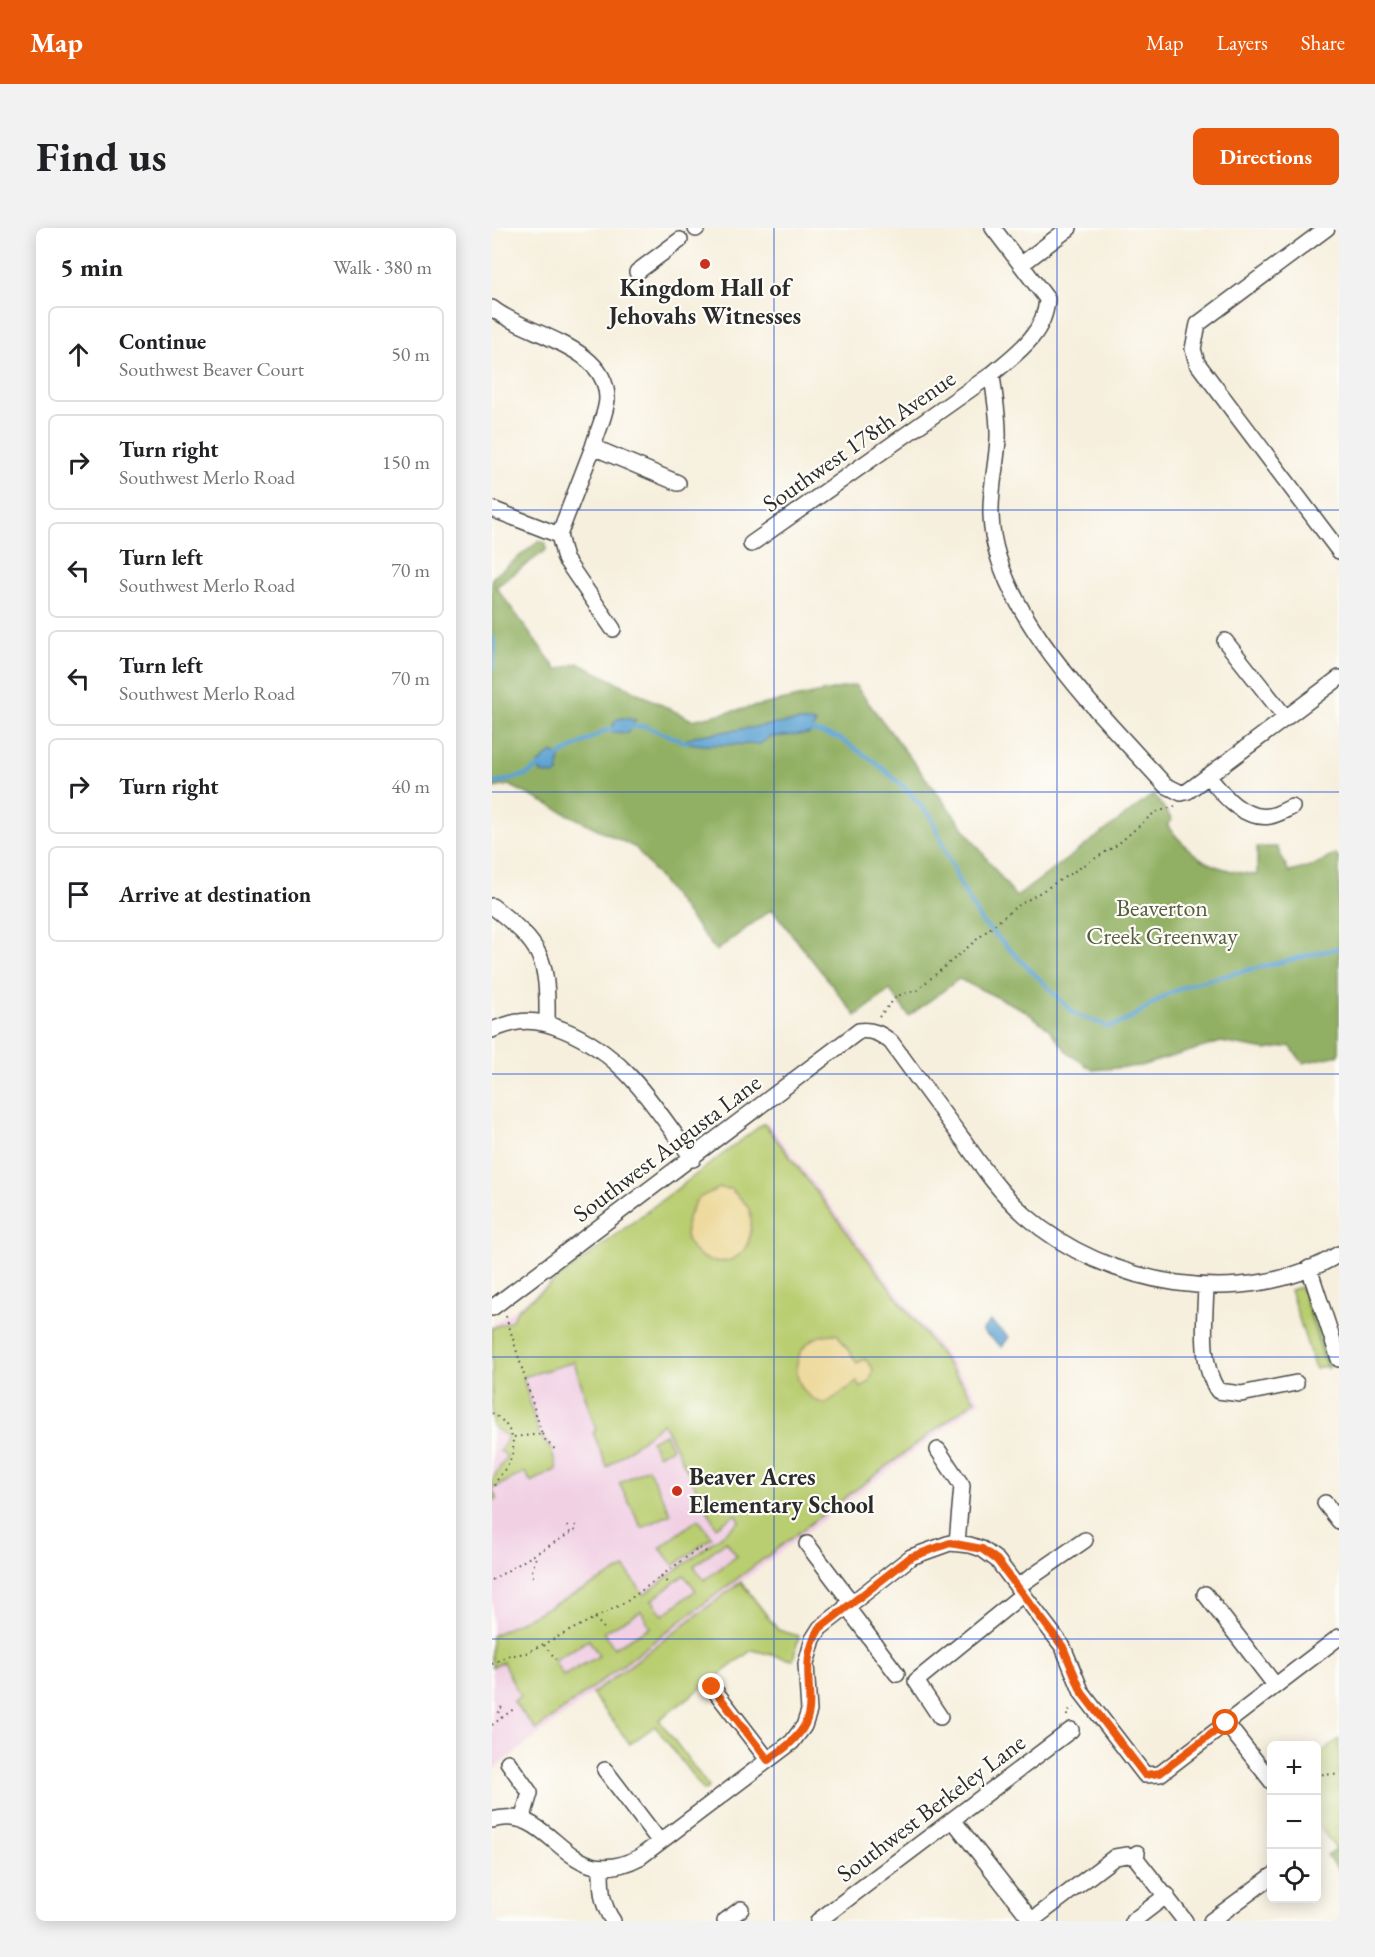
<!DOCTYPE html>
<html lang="en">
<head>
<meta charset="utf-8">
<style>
  :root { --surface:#fff; --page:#f2f2f2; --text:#202124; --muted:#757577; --line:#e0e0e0; --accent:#ea580c }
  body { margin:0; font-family:"EB Garamond",serif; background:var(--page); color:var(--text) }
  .controls { position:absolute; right:18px; bottom:18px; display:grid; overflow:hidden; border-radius:9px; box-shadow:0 3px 15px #0003 }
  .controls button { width:54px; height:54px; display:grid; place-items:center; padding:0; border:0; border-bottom:2px solid var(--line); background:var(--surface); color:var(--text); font:30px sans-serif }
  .stop { position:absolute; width:18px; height:18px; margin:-14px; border:4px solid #ea580c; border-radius:50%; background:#fff }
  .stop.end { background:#ea580c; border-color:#fff; box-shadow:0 2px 6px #0008 }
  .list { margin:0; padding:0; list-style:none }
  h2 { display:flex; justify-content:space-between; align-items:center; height:78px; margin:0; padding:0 24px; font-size:26px }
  h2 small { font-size:20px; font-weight:400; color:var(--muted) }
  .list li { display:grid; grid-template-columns:39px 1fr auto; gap:18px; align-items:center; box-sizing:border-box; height:96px; margin:0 12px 12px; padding:0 12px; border:2px solid var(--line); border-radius:9px }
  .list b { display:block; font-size:22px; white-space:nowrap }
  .list p { margin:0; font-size:20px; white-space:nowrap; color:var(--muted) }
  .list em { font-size:20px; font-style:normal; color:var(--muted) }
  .icon { flex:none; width:33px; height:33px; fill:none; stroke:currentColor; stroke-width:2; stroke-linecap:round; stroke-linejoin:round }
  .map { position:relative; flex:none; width:847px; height:1693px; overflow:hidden; border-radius:9px }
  header { display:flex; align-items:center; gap:36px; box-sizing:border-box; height:84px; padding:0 30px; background:var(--accent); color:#fff }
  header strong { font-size:28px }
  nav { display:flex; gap:33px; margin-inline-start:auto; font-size:21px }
  .intro { display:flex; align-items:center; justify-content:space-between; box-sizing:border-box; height:144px; padding:0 36px }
  h1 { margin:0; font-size:42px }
  .button { padding:15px 27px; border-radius:9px; background:var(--accent); color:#fff; font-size:21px; font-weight:700 }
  main { display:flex; gap:36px; padding:0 36px }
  aside { flex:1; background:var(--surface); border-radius:9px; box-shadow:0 3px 15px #0003 }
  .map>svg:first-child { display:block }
  .built { fill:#f1d0e4 }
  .green { fill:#b9cd71; stroke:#727c4e; stroke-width:1.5; fill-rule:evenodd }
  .forest { fill:#92b063; stroke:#5e6e47; stroke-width:1.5 }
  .sand { fill:#eeda9e; stroke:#8c8264; stroke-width:1.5 }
  .water { fill:#5da3d3; stroke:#44677f; stroke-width:1.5 }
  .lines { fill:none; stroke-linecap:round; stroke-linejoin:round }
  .stream { stroke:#5da3d3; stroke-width:4.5 }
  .minor-casing { stroke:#494846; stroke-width:18 }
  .path { stroke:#494846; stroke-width:2; stroke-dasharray:1.5 4.5; stroke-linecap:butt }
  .minor { stroke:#fff; stroke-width:15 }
  .route { stroke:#ea580c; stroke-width:8 }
  .grid { fill:none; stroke:#1d4ed8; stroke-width:1.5; stroke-opacity:0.55 }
  .poi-dot { fill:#c8321e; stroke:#fdfcf7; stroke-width:2 }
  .labels { text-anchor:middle; stroke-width:4.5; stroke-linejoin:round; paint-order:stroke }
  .poi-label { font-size:24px; font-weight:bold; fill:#2b2b2b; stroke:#fdfcf7 }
  .street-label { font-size:24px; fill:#2b2b2b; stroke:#fdfcf7 }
  .park-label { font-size:24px; fill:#565c40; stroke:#fdfcf7 }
</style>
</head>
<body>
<header>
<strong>Map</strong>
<nav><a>Map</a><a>Layers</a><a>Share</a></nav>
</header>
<div class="intro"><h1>Find us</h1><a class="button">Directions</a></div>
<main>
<aside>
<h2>5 min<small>Walk · 380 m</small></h2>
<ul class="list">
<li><svg class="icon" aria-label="ahead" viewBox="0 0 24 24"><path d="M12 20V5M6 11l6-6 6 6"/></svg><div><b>Continue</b><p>Southwest Beaver Court</p></div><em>50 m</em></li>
<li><svg class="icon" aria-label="right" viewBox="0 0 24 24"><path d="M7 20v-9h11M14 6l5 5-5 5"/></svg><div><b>Turn right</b><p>Southwest Merlo Road</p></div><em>150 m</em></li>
<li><svg class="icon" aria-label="left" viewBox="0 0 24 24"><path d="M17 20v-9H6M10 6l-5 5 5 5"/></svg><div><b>Turn left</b><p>Southwest Merlo Road</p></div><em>70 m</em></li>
<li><svg class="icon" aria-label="left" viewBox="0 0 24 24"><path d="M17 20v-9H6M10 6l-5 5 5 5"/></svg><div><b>Turn left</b><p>Southwest Merlo Road</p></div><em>70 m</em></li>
<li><svg class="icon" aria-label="right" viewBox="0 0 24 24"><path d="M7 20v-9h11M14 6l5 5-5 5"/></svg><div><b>Turn right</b></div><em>40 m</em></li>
<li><svg class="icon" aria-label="arrive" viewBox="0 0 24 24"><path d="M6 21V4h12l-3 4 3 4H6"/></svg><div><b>Arrive at destination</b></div></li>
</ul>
</aside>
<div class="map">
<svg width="847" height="1693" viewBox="0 0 847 1693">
  <rect width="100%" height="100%" fill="#fdfcf7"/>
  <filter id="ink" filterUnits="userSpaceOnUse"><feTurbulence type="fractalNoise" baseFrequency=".0167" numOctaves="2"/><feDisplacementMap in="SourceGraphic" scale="12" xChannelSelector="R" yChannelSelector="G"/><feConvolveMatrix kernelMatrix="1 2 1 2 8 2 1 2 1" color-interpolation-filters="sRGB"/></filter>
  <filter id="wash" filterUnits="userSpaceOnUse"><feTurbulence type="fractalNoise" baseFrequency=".008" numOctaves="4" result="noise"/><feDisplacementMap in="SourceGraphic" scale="24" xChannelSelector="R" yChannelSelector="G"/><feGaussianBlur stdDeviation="1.35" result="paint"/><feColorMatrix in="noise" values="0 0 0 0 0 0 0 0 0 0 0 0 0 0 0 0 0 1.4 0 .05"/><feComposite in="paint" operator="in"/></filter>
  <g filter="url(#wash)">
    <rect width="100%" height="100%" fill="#f6efdd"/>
    <path class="built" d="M275,894L489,1173L0,1542V1098Z"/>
    <path class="green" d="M272,895L483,1172L44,1502L21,1473L28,1469L11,1434L0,1439V1408L133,1340L152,1367L248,1293L244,1286L224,1299L171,1195L115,1239L101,1204L104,1202L82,1134L31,1149L46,1204L60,1223L65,1241L39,1254L33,1244L0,1261L5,1271L0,1273V1252L15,1228L8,1223L16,1209L0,1198V1100L19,1093L26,1081ZM234,1313L245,1328L212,1352L202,1338ZM192,1347L204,1362L171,1387L160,1372ZM149,1383L158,1399L122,1420L112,1404ZM97,1412L107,1428L71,1448L62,1432Z
      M809,1059L834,1138L823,1141L798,1062Z
      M173,1206L180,1220L166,1227L159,1213Z
      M156,1240L179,1286L150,1300L127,1255Z
      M206,1291L220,1309L182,1338L168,1320Z
      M249,1354L286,1402L307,1408L301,1432L260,1422L167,1492L217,1559L212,1563L163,1498L138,1516L100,1466Z
      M847,1511V1625L825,1595L824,1529Z"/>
    <path class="forest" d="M47,313L54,315V322L4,359L65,442L86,435L200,492L363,457L524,669L662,566L680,592L675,597C703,633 721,642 765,647V619H785L797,644L821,638L843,626L847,631V827L811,835L798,818L774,822L729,814L648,838L601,842L577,826L556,800L530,781L467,751L417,788L398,762L364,788L280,681L224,723L144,620L17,557L0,560V350Z
      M817,1059L842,1135L835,1141L810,1062Z
      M844,1621L847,1625V1643L835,1627Z"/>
    <path class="sand" d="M227,960L239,961C245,969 255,973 258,984C260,991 259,1001 258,1008C249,1052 181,1035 196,990C198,985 201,978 204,973C212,965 219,966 227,960Z
      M341,1106L346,1107L365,1135L373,1131L381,1141L378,1153L369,1160L365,1154L333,1176C291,1164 297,1107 341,1106Z"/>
    <path class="water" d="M131,490L144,492L135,505L121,504V496L126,491Z
      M306,493L324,495L317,506L278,509L268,516L211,517L190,514L202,508Z
      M60,524L68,529L66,545L63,547L49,545L46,536Z
      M498,1093L517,1109L510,1119L490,1103Z"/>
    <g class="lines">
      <path class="stream" d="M0,409L3,416L0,441
        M134,500L152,498L194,514
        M314,501L347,510L383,534L413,560L439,589L468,656L489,693L583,786L617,799L634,793L674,767L699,756L847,720
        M63,530L114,502L125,501
        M0,556L34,547L50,537"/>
    </g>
  </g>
  <g filter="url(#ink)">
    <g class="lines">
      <defs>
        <path id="minor" d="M501,0L555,71C553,106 525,125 500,146C502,167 507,189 506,210C505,235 498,261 499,287C501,383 611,488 673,557L689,565L696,563L847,450
          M835,0L706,96L701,121L705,135L847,323
          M204,1L205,0
          M530,36L577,0
          M145,44L188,12
          M0,80C35,108 114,117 115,170C115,184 105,204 101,219
          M0,281L67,307
          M259,316L500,146
          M121,401L73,331L67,307L101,219L186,255
          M733,413L794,490
          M716,548C731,567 750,592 778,588C785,587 793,582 800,579
          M0,678C51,718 56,730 55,795
          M0,802C8,799 18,795 26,794C42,791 58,796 72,802C135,828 161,878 201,931
          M817,1040L847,1131
          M714,1059C713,1090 707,1136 726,1163L749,1166L804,1155
          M0,1080L367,803C380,801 389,806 399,814C423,847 447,880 472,913C490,939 509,966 533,987C613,1058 753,1084 847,1026
          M446,1222L470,1258L465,1315
          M833,1275L847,1293
          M315,1316L359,1374
          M525,1359L593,1312
          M713,1366L783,1457
          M354,1378L405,1446
          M220,1459L276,1532
          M448,1489L424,1453L531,1366
          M734,1495L780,1554
          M16,1534L38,1565L30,1592
          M113,1542L168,1614
          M0,1592C63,1574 72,1669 148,1629L300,1514L312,1498L317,1483L314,1436L321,1411L328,1400L419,1329L458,1315L478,1317L490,1321L505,1332L571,1419L590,1465L653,1547L668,1546L847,1409
          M461,1592L540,1693
          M645,1625L643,1629L693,1693
          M109,1639C109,1660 109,1676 121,1693
          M233,1693L249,1681
          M326,1693L579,1502
          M539,1693L623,1629L635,1627L643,1629
          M641,1693L675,1667
          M719,1693L780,1648"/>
      </defs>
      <use href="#minor" class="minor-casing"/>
      <path class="path" d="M387,789L405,768L425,762L521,681L625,617L662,585L683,578
        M14,1088L50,1206L21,1209
        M0,1185C18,1195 27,1215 17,1235C12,1244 4,1249 3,1260
        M50,1206L54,1213L65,1223
        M75,1298L78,1304
        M41,1349L40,1343L45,1326
        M169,1349L178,1357
        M0,1352L85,1301L83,1296
        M103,1390L114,1403
        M52,1417L64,1431
        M0,1436L15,1428L34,1425L134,1374L207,1320L218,1326
        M575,1488V1484L582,1479
        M10,1490L6,1483L11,1478
        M0,1497L23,1480
        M824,1546L847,1547"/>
      <use href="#minor" class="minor"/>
    </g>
  </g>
  <g class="lines" filter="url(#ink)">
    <path class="route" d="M220,1459L276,1532C289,1523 302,1514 311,1500C328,1472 303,1438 328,1400L419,1329L458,1315L490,1321L505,1332L571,1419L590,1465L653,1547L668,1545L734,1495"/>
  </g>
  <path class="grid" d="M282,0V1693M565,0V1693M0,282H847M0,564H847M0,846H847M0,1129H847M0,1411H847"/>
  <g class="poi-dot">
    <circle cx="213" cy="36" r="6"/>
    <circle cx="185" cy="1263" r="6"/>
  </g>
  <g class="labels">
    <g class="poi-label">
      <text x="213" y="68">Kingdom Hall of<tspan x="213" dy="28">Jehovahs Witnesses</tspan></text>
      <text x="197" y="1257" text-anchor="start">Beaver Acres<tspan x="197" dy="28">Elementary School</tspan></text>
    </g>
    <g class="street-label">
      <text transform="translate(367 213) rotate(-35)" y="8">Southwest 178th Avenue</text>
      <text transform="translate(175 920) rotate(-37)" y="8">Southwest Augusta Lane</text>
      <text transform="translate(439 1580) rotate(-37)" y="8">Southwest Berkeley Lane</text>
    </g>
    <g class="park-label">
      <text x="670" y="688">Beaverton<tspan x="670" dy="28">Creek Greenway</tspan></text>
    </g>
  </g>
</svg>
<div class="controls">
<button>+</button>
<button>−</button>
<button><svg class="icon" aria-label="locate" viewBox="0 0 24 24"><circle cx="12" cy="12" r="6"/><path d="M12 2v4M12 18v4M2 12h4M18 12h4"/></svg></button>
</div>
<div class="stop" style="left:734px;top:1495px"></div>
<div class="stop end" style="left:220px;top:1459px"></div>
</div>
</main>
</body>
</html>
